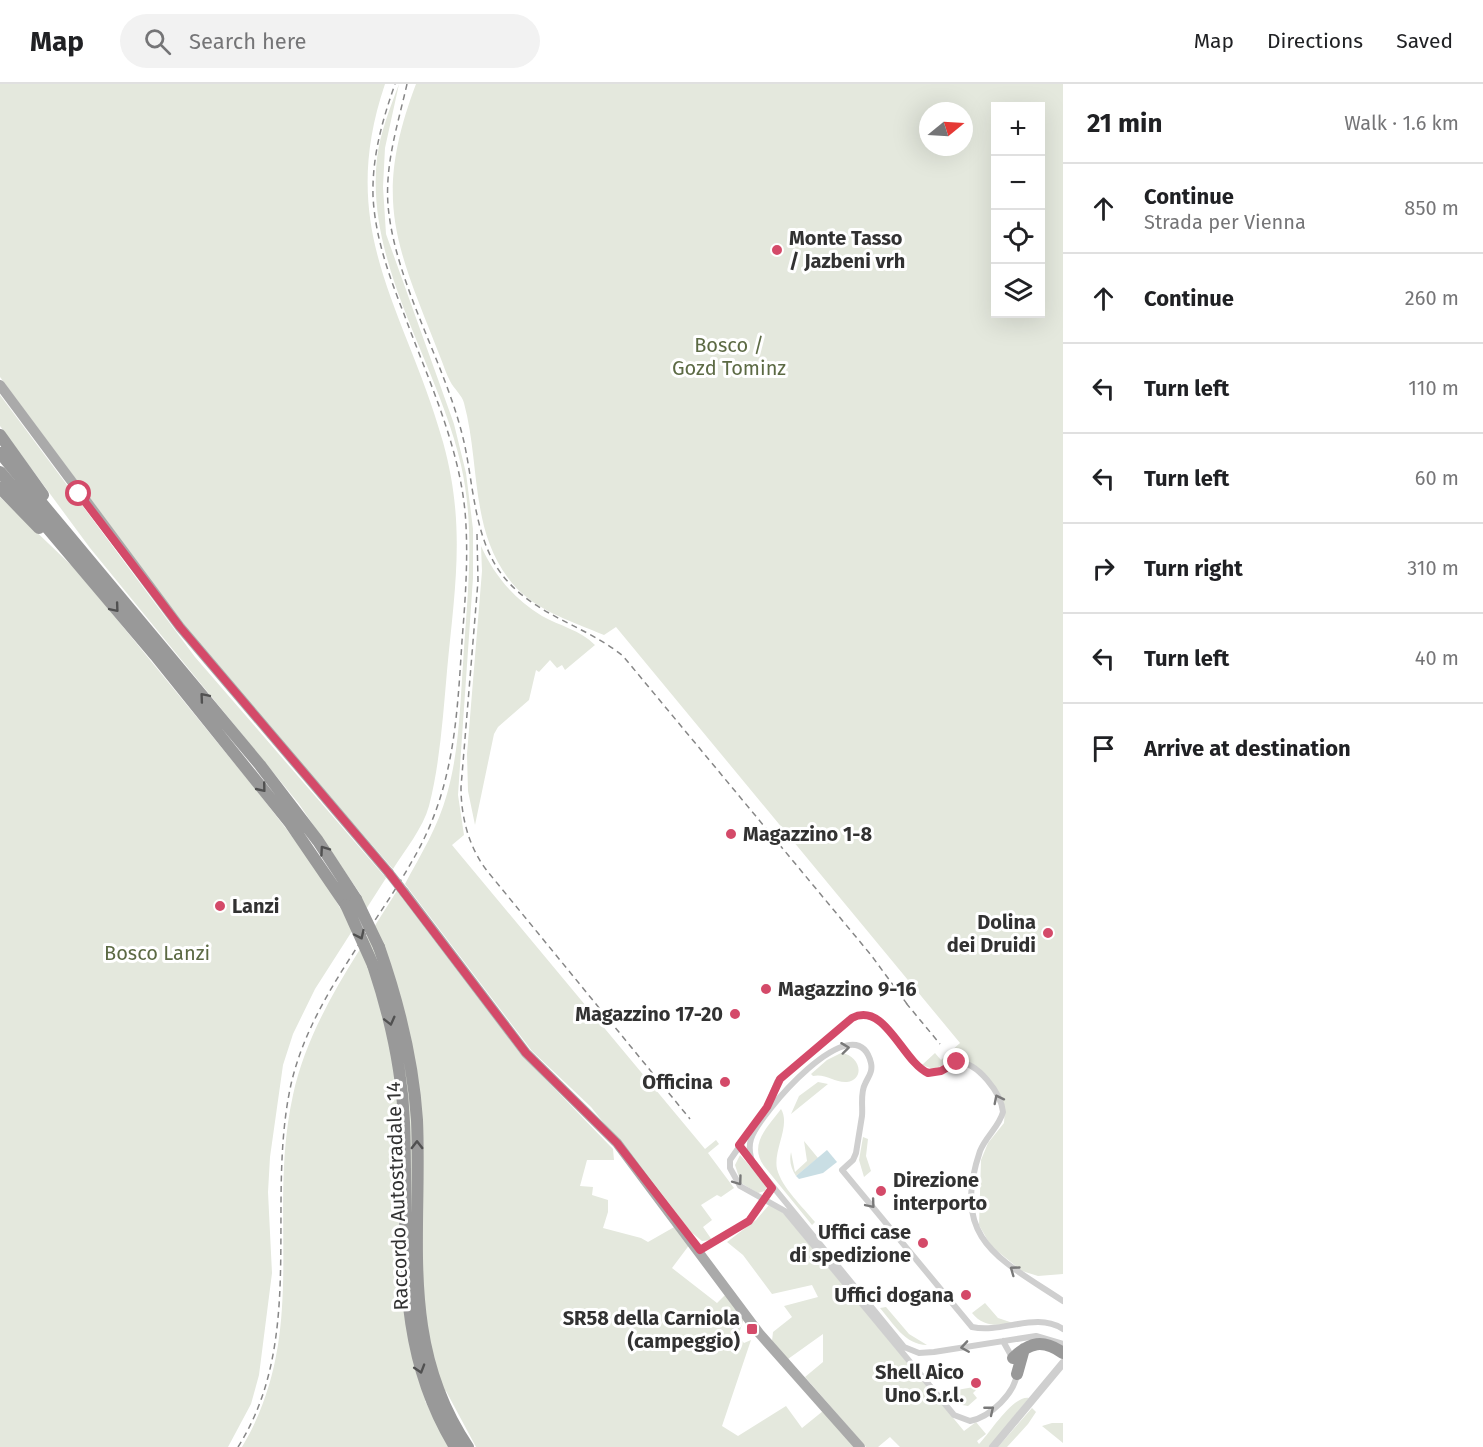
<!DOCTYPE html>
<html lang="en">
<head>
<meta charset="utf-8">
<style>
  :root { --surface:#fff; --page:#f2f2f2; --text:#202124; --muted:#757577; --line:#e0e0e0 }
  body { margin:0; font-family:"Fira Sans",sans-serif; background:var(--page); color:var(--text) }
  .controls { position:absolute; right:18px; top:18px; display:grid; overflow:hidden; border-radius:0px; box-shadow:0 6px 24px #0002 }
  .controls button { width:54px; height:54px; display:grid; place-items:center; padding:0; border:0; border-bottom:2px solid var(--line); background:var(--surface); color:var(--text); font:30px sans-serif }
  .compass { position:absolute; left:919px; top:18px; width:54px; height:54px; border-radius:50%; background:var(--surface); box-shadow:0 6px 24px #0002; rotate:72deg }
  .stop { position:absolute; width:18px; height:18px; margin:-14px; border:4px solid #d44a69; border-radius:50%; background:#fff }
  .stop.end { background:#d44a69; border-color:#fff; box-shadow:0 2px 6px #0008 }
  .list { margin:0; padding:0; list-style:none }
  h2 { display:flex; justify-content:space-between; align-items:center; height:78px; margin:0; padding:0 24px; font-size:26px }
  h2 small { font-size:20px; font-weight:400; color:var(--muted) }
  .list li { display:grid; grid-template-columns:39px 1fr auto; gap:18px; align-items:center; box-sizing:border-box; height:90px; padding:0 24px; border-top:2px solid var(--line) }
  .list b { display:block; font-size:22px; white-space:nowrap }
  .list p { margin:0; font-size:20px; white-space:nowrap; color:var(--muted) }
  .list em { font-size:20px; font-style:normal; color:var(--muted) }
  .icon { flex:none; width:33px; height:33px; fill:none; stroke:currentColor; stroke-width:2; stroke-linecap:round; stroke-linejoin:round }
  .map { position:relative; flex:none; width:1063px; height:1363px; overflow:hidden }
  header { display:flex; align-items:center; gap:36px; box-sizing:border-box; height:84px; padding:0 30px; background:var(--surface); border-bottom:2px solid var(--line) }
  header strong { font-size:28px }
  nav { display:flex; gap:33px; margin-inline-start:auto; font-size:21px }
  .search { width:420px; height:54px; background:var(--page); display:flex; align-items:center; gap:15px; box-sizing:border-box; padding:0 21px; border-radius:33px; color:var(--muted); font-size:22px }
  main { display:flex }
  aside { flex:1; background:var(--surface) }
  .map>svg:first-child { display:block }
  .green { fill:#e4e8dd; fill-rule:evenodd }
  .water { fill:#c9dee4 }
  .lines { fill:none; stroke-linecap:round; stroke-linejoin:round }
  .minor { stroke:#cfcfcf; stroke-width:6 }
  .tertiary { stroke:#cfcfcf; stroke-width:8 }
  .primary { stroke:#aaa; stroke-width:10 }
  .motorway { stroke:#999; stroke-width:12 }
  .rail { stroke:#878787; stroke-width:1.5; stroke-dasharray:6 4.5; stroke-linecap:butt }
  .primary-bridge { stroke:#aaa; stroke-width:10 }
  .motorway-bridge { stroke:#999; stroke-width:12 }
  .oneway { stroke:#515151 }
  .oneway2 { stroke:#797979 }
  .route { stroke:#d44a69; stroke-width:8 }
  .poi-dot { fill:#d44a69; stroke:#fff; stroke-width:2 }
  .labels { text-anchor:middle; stroke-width:6; stroke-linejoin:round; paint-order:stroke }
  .poi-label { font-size:20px; font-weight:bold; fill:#323232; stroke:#fff; text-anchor:end }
  .park-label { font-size:20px; fill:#5c6a44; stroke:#fff }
  .street-label { font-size:20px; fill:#323232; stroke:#fff }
</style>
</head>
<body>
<header>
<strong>Map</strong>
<div class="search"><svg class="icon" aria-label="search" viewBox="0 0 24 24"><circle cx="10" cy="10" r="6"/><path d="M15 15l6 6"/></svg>Search here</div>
<nav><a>Map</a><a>Directions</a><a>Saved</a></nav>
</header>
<main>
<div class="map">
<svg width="1063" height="1363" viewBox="0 0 1063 1363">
  <rect width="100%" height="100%" fill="#fff"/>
  <path class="green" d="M0,0H385C335,148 405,223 443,358C466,441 455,503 447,587C443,632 440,679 429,722C423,744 405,766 393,785L205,569L0,293Z
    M399,0L385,64L383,103L386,150L454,340L466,389L473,445V494L458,711L464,751L452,761L705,1065L716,1056L719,1060L708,1069L734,1104L721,1113L717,1111L701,1121L712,1136L703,1143L712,1156L702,1157L691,1148L591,1023L532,967L405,800C421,770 438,743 447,710C459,668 460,623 463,580C467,514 476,447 461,381C438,279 365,182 377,74C380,49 390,24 399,0Z
    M416,0H1063V1190L1038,1192L1022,1187L991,1162L979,1141L981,1076L988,1059L1004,1039L1005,1025L974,981C957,970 950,980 933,985L922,981L935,969L941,976L960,959L616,543L604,551C571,537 530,525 508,494C470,443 480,378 464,319C462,311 454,305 450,297C446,290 444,282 441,275C398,164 371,119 416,0ZM996,22H1040V230H996ZM928,27H964V63H928Z
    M0,311L195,573L386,794L315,905L293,950L283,981L270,1073L268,1108L272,1189L259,1291L251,1320L228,1363H0V413L72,482L106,522L257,707L318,786L340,824L361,811L299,720L90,464L0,342Z
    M481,462C494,491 514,515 542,532C560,542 580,546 595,561L565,586L562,581L557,584L550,576L539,588L536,586L529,616L498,643L494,650L475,741L468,707L467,670L482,487Z
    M398,805L519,968L613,1065L614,1076H587L580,1102L593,1103L592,1111L608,1116V1128L603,1144L641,1154L648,1158L676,1142L690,1160L672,1184L717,1219L726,1210L744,1235L738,1252L744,1259L751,1256L722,1342L738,1352L786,1322L802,1344L823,1327L854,1363H476L446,1307L425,1317L449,1363H242C311,1247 266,1133 293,1011C309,936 358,870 398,805Z
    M841,969C860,971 866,995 847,998C835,999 825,989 813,992L811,990L827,976Z
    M818,998L828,1000L791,1030L799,1012Z
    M781,1025C791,1041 773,1066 777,1085C782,1104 803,1123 815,1138L812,1141L764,1082C748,1060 768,1043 781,1025Z
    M863,1053L868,1055L866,1072L871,1087L864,1093L859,1076Z
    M804,1057L818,1074L796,1092C791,1084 789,1078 791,1068L795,1088L807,1077Z
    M740,1071L767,1101L765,1107L758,1109L741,1099L735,1081Z
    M769,1121L777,1124L785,1131L964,1347L976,1338L986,1350L977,1357L979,1360C990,1349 1013,1311 1029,1314L989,1363H900L890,1353L878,1363H866L805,1293L823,1278V1250L788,1275L772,1257L773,1248L792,1233L784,1222L818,1213L812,1201L772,1210L743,1171L727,1158L756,1136Z
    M985,1219L998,1234L1013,1239C998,1242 983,1243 972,1229Z
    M886,1223L909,1250L927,1261C905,1261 893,1239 880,1224Z
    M974,1303L976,1306L973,1309L977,1314L968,1322L962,1321L951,1307Z
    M1032,1324L1036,1328L1028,1340L1007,1363H998Z
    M1052,1339H1063V1359L1042,1342Z"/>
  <path class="water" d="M827,1066L837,1078L823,1089L799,1095L796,1092Z"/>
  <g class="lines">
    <path class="minor" d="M739,1061L904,1263L919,1269L934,1268L1036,1252L1063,1260
      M754,1082C750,1073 748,1065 751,1055C758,1031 856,917 871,979C873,988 868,993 865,1000C860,1009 863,1023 862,1032C860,1044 858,1057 856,1069L853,1076L842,1086L972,1243C1002,1250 1036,1227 1063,1245
      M700,1166L749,1137L772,1104
      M1003,1257L1013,1275
      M1017,1288C1016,1309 990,1333 970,1337L954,1331L785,1127L740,1102L730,1084V1076L767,1023L777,998L852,934C885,918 903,977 928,989L941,987L957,978C978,978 1001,1009 1003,1028C999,1043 986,1052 980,1067C950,1156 1000,1175 1063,1217"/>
    <path class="tertiary" d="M993,1363L1063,1279"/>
    <path class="primary" d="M0,301L180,543L389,789
      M404,808L526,969L617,1059L759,1249L860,1363"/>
    <path class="motorway" d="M0,351L43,411
      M0,369L260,681L318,757L356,815
      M0,388L155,571L290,739L346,821
      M0,404L39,444
      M379,863C399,920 413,975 417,1036C422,1151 398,1260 468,1363
      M373,881C390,932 402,983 404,1038C409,1154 391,1258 455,1363
      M1013,1274C1030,1258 1043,1255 1063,1269
      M1017,1290L1024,1265"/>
    <path class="rail" d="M407,0C398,40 385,79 388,121C395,201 446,279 464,358C474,403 474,455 503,492C535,532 585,541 623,572L871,871L910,924
      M477,450L478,497L461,703C461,734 469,764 488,788L690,1035
      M906,919L940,960
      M238,1363C306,1256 266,1123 290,1005C308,918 373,848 415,772C454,703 457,635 462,557C465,519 468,480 466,442C463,369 429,298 404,230C389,192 375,153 373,112C372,73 382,37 395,0"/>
    <path class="primary-bridge" d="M389,789L404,808"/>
    <path class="motorway-bridge" d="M356,815L379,863
      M346,821L373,881"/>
  </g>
  <defs><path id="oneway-chevron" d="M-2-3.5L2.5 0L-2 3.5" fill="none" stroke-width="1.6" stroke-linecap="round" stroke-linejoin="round" transform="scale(1.5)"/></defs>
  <g class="oneway">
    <use href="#oneway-chevron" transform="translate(115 524) rotate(50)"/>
    <use href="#oneway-chevron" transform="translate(204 613) rotate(-130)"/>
    <use href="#oneway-chevron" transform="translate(262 704) rotate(51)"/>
    <use href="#oneway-chevron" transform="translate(324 766) rotate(-125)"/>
    <use href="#oneway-chevron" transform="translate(360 851) rotate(65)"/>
    <use href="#oneway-chevron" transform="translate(390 937) rotate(76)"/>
    <use href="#oneway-chevron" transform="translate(417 1061) rotate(-90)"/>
    <use href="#oneway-chevron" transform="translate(420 1285) rotate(73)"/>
  </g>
  <g class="oneway2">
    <use href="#oneway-chevron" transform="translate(845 964) rotate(-7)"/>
    <use href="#oneway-chevron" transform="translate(998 1015) rotate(-117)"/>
    <use href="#oneway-chevron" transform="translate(738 1097) rotate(54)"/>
    <use href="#oneway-chevron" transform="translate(871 1120) rotate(50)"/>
    <use href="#oneway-chevron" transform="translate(1014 1186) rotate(-144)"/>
    <use href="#oneway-chevron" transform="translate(965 1263) rotate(171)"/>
    <use href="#oneway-chevron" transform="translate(990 1326) rotate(-39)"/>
  </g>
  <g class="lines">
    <path class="route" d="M79,410L180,543L389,789L526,969L617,1059L700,1166L749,1137L772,1104L739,1061L767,1023L780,995L852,934C885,917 902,977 928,989L941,987L957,978"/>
  </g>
  <g class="poi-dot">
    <circle cx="777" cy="166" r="6"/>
    <circle cx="731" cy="750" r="6"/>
    <circle cx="220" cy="822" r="6"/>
    <circle cx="1048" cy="849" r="6"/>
    <circle cx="766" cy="905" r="6"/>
    <circle cx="735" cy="930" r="6"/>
    <circle cx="725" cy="998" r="6"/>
    <circle cx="881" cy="1107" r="6"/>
    <circle cx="923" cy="1159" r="6"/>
    <circle cx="966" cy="1211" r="6"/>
    <rect x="746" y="1239" width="12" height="12" rx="3"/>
    <circle cx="976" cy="1299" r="6"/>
  </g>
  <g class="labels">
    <g class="poi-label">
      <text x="789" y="161" text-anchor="start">Monte Tasso<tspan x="789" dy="23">/ Jazbeni vrh</tspan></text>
      <text x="743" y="757" text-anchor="start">Magazzino 1-8</text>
      <text x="232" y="829" text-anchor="start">Lanzi</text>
      <text x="1036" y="845">Dolina<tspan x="1036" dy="23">dei Druidi</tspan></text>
      <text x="778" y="912" text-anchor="start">Magazzino 9-16</text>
      <text x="723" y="937">Magazzino 17-20</text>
      <text x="713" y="1005">Officina</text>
      <text x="893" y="1103" text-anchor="start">Direzione<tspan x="893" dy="23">interporto</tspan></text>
      <text x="911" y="1155">Uffici case<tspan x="911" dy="23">di spedizione</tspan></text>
      <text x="954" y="1218">Uffici dogana</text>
      <text x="740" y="1241">SR58 della Carniola<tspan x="740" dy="23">(campeggio)</tspan></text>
      <text x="964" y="1295">Shell Aico<tspan x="964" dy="23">Uno S.r.l.</tspan></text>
    </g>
    <g class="park-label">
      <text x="729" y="268">Bosco /<tspan x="729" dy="23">Gozd Tominz</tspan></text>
      <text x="157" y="876">Bosco Lanzi</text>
    </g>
    <g class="street-label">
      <text transform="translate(397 1112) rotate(-92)" y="7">Raccordo Autostradale 14</text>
    </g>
  </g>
</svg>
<div class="controls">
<button>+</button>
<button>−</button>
<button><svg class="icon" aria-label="locate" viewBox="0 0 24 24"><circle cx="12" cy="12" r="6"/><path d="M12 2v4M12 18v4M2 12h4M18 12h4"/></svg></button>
<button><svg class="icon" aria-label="layers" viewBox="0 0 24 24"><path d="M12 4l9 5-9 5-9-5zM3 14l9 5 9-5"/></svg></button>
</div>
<svg class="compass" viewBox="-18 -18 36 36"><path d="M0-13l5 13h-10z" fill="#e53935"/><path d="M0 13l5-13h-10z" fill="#757577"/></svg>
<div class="stop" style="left:79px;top:410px"></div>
<div class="stop end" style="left:957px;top:978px"></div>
</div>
<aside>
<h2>21 min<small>Walk · 1.6 km</small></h2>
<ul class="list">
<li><svg class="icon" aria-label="ahead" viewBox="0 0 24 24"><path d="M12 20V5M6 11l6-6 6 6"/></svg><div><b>Continue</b><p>Strada per Vienna</p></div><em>850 m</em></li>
<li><svg class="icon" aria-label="ahead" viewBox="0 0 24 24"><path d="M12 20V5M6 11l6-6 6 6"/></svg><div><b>Continue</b></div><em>260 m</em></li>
<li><svg class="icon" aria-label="left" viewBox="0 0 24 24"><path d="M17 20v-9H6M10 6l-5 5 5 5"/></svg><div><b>Turn left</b></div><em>110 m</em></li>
<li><svg class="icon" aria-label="left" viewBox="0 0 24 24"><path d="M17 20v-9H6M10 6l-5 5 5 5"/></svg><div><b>Turn left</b></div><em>60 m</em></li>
<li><svg class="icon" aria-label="right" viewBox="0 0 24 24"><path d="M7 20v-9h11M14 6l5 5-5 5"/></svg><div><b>Turn right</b></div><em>310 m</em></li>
<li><svg class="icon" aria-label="left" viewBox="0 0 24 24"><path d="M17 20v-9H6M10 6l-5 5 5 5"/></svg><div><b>Turn left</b></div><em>40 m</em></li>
<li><svg class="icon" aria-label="arrive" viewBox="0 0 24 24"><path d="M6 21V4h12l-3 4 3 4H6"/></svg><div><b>Arrive at destination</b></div></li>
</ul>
</aside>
</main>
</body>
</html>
